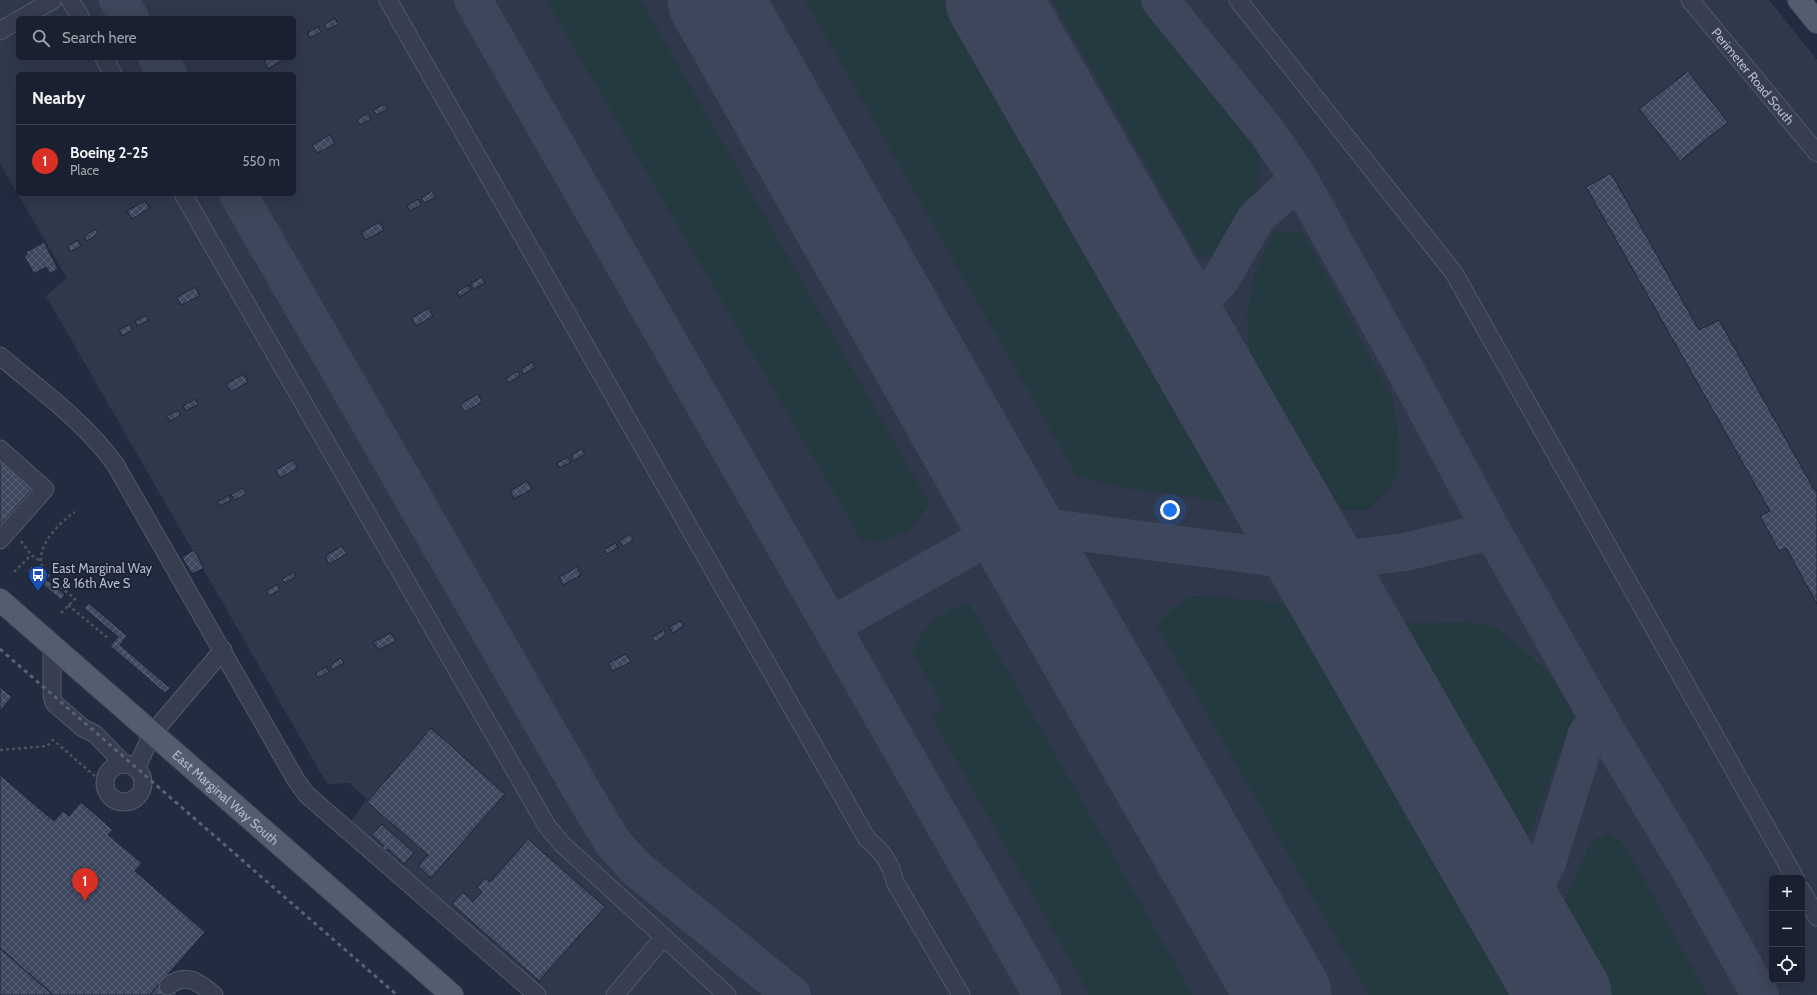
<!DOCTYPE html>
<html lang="en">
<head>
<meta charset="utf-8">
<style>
  :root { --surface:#1a202f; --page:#232837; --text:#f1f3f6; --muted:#9fa3aa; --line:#383e4b; --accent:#d93025 }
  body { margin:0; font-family:Cabin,sans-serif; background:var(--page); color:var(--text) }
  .controls { position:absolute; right:12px; bottom:12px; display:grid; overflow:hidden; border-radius:6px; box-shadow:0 4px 16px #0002 }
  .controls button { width:36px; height:36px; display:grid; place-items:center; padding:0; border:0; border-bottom:1px solid var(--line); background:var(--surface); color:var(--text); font:20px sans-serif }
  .you { position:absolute; left:1170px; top:510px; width:14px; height:14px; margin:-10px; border:3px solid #fff; border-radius:50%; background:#1a73e8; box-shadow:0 0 0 6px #1a73e833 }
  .badge { display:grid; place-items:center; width:26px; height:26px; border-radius:50%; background:var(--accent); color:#fff; font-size:13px; font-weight:700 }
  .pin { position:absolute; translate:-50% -33px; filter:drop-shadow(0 1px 2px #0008) }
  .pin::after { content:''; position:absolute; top:21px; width:14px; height:12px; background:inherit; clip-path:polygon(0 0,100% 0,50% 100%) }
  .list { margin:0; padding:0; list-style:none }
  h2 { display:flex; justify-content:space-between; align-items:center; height:52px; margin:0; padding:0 16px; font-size:17px }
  h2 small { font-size:13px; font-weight:400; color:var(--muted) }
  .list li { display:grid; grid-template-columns:26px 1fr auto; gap:12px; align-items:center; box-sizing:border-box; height:72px; padding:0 16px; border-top:1px solid var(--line) }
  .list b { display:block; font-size:15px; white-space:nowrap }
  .list p { margin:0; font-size:13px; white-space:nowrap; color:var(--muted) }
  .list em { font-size:13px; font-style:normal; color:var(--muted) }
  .icon { flex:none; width:22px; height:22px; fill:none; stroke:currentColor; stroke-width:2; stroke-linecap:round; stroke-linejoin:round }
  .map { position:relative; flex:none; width:1817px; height:995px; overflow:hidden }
  .search { position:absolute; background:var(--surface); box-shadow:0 4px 16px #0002; left:16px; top:16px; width:280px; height:44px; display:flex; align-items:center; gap:10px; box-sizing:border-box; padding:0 14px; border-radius:6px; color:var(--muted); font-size:15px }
  .panel { position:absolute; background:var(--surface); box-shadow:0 4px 16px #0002; left:16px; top:72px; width:280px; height:124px; border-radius:6px }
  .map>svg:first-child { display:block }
  .airport { fill:#30384c; fill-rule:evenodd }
  .grass { fill:#243a40 }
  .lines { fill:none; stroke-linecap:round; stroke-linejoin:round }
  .taxiway { stroke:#3d465a; stroke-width:38 }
  .runway { stroke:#3d465a; stroke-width:95 }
  .building { fill:url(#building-cross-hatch); stroke:#1d2536 }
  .minor-casing { stroke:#51596a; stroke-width:19 }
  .major-casing { stroke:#3f4758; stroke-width:24 }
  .path { stroke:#42575d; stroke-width:2.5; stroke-dasharray:3 3; stroke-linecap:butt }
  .minor { stroke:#363e4f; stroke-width:17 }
  .major { stroke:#545d6f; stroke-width:22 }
  .rail { stroke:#586176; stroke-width:3; stroke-dasharray:4 4; stroke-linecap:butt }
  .labels { text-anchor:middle; stroke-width:4; stroke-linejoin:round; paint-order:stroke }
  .street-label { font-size:13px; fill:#b2b9ca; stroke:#1b2334 }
  .poi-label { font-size:13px; fill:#b2b9ca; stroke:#1b2334; text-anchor:start }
</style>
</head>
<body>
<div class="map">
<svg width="1817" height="995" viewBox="0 0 1817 995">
  <defs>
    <pattern id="building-cross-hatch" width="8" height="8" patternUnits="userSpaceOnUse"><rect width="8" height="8" fill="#3d485f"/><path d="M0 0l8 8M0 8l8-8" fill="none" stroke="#576075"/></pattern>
  </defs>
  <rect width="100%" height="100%" fill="#222b3f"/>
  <path class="airport" d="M0,0H1769L1817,60V995H526L476,948L351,821L367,799L349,783L327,784L46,296L67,278L0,164ZM18,18H294V58H18ZM18,74H294V194H18ZM1772,878H1802V980H1772Z"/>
  <path class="grass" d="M546,0H641L930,504L909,530L879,543L861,539Z
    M805,0H944L1235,503L1118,487L1076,475Z
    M1052,0H1139L1244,128L1260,155L1259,191L1231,240L1217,256L1199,258Z
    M1274,231L1303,232L1393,399L1399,440V473L1386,492L1368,510H1342L1249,352L1247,315L1254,276Z
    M1193,596L1294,603L1518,995H1369L1156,625L1172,609Z
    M969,603L1193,995H1090L931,716L944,709L912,650C926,623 939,612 969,603Z
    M1466,622L1495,627L1522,648L1550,674L1574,716L1525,847L1399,623Z
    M1609,832L1626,846L1707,995H1608L1560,911L1591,842Z"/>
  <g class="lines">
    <path class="taxiway" d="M118,0L130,18
      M473,0L1042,995
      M1160,0L1267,132L1299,179L1401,362L1492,531L1602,724L1692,873L1760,995
      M157,58L168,74
      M238,194L587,800L614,844L637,869L792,995
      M1179,324L1221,279L1256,218L1299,179
      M831,626L1012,523L1316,563L1405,552L1492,531
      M1515,907L1528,897L1547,863L1587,734L1594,727L1602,724"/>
    <path class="runway" d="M715,0L1012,523L1284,995
      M993,0L1564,995"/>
  </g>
  <path class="building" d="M335,18L338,24L327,30L324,25Z
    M318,27L321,32L310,38L307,33Z
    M270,58H286L268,69L264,61Z
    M1688,71L1728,122L1680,161L1639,109Z
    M385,104L388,109L377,115L373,110Z
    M368,113L371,119L360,125L357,120Z
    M330,135L335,144L317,153L312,145Z
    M1611,173L1699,330L1719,320L1815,491L1817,490V604L1786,548L1779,551L1760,516L1770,511L1586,187Z
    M432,191L436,197L425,203L421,198Z
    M418,199L421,205L410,211L407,206Z
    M145,201L150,208L132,219L127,211Z
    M380,222L384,230L366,240L361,232Z
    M95,229L98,234L87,241L84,236Z
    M78,240L81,246L70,252L67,246Z
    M44,242L58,269L50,274L46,267L34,274L24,256L27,254L26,252Z
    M482,277L485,283L474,289L470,284Z
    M468,285L471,290L459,297L457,292Z
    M195,287L200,296L181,305L177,297Z
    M429,308L433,316L416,326L411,318Z
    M146,315L149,320L137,326L135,321Z
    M130,324L133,330L122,336L119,330Z
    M532,362L535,368L524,374L521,369Z
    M518,371L520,376L509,383L506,378Z
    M244,374L248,382L231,392L226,384Z
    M478,394L482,402L465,412L460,404Z
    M195,399L198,404L186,411L183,406Z
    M178,410L181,415L170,421L167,416Z
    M582,449L585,454L574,461L571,455Z
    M0,456L35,485L0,526Z
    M568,457L571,462L560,468L557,463Z
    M293,460L298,468L280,478L275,470Z
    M527,481L532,489L514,499L510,491Z
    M242,488L246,494L235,500L231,495Z
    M229,495L231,500L220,506L217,502Z
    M630,534L634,540L623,546L619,541Z
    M616,543L618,548L607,554L604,549Z
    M342,546L347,554L329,564L325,556Z
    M194,550L204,568L192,574L182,557Z
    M31,566L65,595L61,600L27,571Z
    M577,567L581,575L563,585L559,577Z
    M294,572L296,577L285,583L282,579Z
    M277,584L280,590L269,596L266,591Z
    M89,603L127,636L120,645L170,688L165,693L110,646L118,637L84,608Z
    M680,621L684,626L673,633L669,627Z
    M664,630L666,635L655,642L652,637Z
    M391,633L396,641L378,650L373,642Z
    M626,654L631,662L613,671L608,663Z
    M341,658L344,663L333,670L330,665Z
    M326,667L329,672L318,678L315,673Z
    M0,687L12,697L0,711Z
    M431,728L505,794L431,878L418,866L428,855L367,802Z
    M0,775L54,821L63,811L69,816L81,802L113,830L108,835L142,863L135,871L205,932L150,995H53L0,948Z
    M382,824L414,853L404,864L388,849L386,851L382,847L384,846L372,835Z
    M528,839L605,907L539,981L452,904L463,892L473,902L482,892L477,887L485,878L490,882Z
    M0,948L53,995H0Z
    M162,981L177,994L176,995H150Z"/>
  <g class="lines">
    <defs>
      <g id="minor">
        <path d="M70,0L81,18"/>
        <path d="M388,0L867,839C883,852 890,862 895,882L961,995"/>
        <path d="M1238,0L1454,273L1795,878"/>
        <path id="s1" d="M1690,0L1817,153"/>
        <path d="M22,18L53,0"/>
        <path d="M0,31L18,20"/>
        <path d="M104,58L113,74"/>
        <path d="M183,194L547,826L562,844L727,995"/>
        <path d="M0,356C40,390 84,421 115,464L296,780L306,794L537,995"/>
        <path d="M0,449L45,489L0,540"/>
        <path d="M52,646V696L54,703L83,728L95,734L124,764"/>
        <circle cx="124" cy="783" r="19"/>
        <path d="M136,769L152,734L223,650"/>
        <path d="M1802,891L1817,917"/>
        <path d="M168,986C186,972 199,982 214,995"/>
        <path d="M615,995L663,938"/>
      </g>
      <g id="major">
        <path d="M1799,0L1817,22"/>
        <path id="s2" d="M0,600L452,995"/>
      </g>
    </defs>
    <use href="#minor" class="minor-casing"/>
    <use href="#major" class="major-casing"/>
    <path class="path" d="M21,541L31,555L42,562
      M14,572L31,555
      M68,605L109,639
      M61,613L75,599C65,590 53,582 45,572C30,552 59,522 75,512
      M136,662L145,670
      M0,750L47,746L53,740L96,777L105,779"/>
    <use href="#minor" class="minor"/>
    <use href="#major" class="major"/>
    <path class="rail" d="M0,649L397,995"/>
  </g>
  <defs>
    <symbol id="bus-pin" viewBox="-11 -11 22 30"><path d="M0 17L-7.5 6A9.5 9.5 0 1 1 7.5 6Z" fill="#1a4fb4" stroke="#1b2334"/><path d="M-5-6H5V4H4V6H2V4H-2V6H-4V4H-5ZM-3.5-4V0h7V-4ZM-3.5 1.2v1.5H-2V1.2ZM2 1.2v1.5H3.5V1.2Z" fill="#fff"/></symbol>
  </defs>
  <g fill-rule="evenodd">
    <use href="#bus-pin" x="27" y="564" width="22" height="30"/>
  </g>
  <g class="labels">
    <g class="street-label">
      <text dy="5" stroke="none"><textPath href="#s1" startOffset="99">Perimeter Road South</textPath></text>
      <text dy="5" stroke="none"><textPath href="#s2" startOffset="300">East Marginal Way South</textPath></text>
    </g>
    <g class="poi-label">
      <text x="52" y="573">East Marginal Way<tspan x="52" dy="15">S &amp; 16th Ave S</tspan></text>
    </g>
  </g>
</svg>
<div class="controls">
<button>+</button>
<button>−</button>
<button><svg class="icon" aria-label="locate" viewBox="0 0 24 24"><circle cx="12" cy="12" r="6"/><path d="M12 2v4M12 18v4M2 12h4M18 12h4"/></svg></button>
</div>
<div class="you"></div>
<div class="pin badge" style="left:85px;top:901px">1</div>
<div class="search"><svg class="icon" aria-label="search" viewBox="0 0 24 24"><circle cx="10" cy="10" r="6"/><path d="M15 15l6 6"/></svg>Search here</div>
<section class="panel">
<h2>Nearby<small></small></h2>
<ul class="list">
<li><span class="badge">1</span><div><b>Boeing 2-25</b><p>Place</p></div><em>550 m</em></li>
</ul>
</section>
</div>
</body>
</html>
